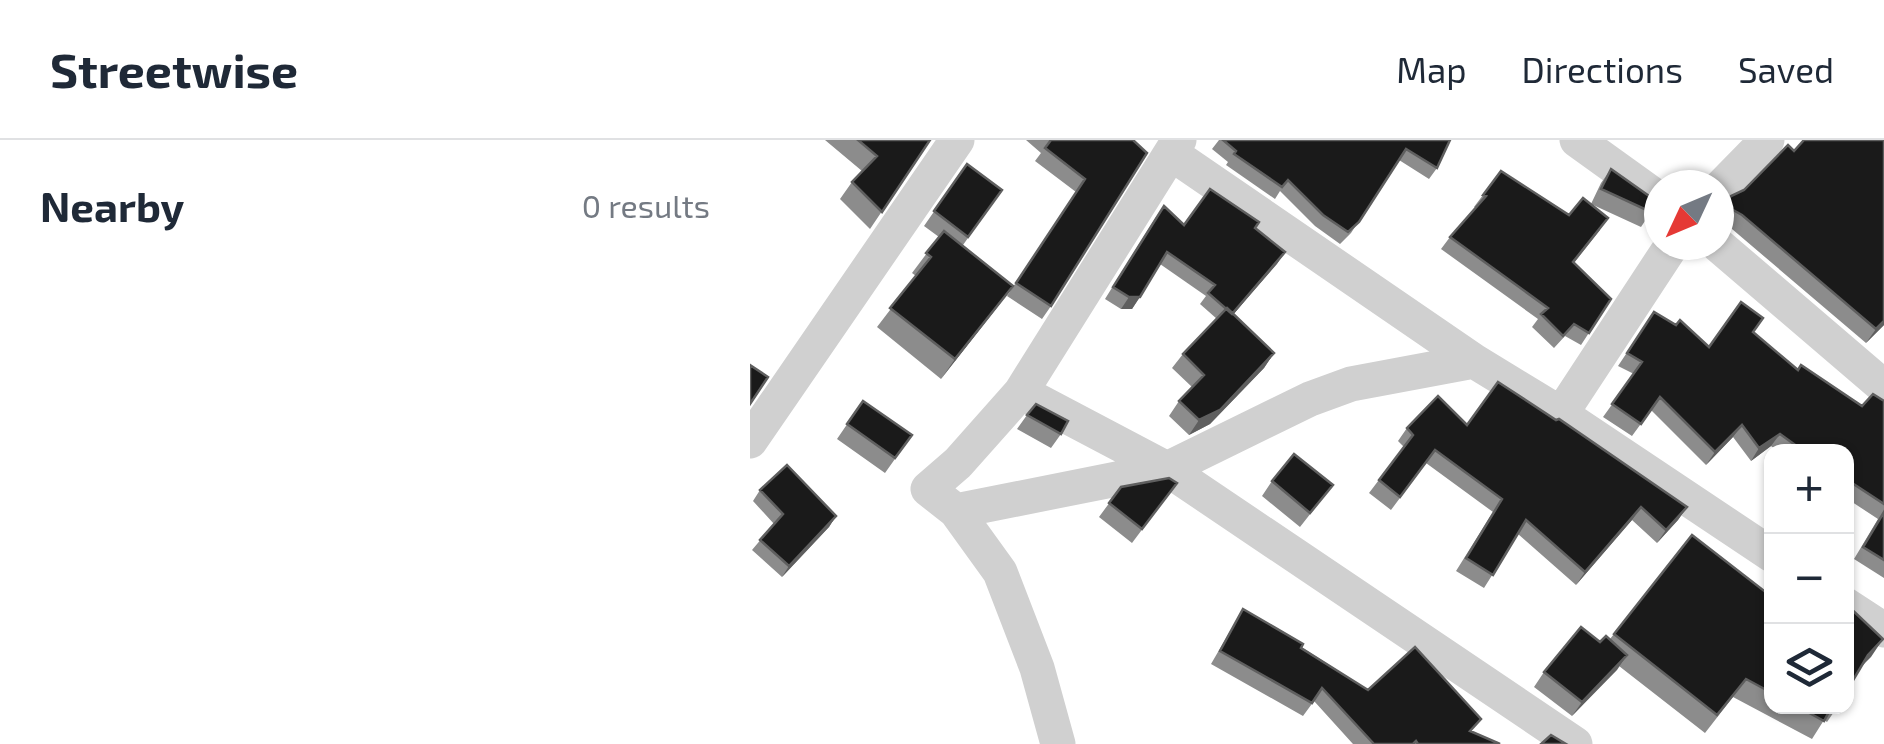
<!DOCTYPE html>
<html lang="en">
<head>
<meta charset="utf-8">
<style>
  :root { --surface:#fff; --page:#f2f2f3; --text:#1f2937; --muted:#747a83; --line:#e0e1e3 }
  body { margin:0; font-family:"Exo 2",sans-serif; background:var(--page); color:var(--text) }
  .controls { position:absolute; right:30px; bottom:30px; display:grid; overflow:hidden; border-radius:20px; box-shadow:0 2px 8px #0004 }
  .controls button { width:90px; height:90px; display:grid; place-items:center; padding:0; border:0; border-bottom:2px solid var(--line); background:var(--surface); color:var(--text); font:50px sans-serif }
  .compass { position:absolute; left:894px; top:30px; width:90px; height:90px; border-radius:50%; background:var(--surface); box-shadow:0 2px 8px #0004; rotate:226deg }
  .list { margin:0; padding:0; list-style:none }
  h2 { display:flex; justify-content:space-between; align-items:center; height:130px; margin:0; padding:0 40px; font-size:42px }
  h2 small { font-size:32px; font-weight:400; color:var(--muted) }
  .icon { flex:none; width:55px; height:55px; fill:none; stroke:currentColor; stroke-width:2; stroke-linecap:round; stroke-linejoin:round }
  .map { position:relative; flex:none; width:1134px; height:604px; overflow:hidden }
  header { display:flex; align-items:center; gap:60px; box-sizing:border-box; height:140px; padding:0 50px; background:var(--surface); border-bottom:2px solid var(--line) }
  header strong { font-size:48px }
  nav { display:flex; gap:55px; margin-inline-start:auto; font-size:35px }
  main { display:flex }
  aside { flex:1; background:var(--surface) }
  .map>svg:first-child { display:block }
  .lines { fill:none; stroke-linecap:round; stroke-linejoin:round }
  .minor { stroke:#d0d0d0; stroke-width:35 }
  .wall { fill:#8c8c8c }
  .shaded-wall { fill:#5f5f5f }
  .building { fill:#1a1a1a; stroke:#5f5f5f; stroke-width:2.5 }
</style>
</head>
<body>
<header>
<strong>Streetwise</strong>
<nav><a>Map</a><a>Directions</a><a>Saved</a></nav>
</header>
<main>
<aside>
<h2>Nearby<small>0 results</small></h2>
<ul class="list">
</ul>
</aside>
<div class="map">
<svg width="1134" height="604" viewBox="0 0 1134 604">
  <rect width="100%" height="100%" fill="#fff"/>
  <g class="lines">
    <path class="minor" d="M827,0L909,59
      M422,14L724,221L811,274L1022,415
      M969,49L1017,0
      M968,105L1134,247
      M271,252L417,329L825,604
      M811,274L922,105
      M0,301L207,0
      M206,371L417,329L560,259L601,244L724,221
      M1096,465L1134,490
      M308,604L287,528L250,432L206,371L178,349L208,323L271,252L429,0"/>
  </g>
  <path class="wall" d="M75,0H180L120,89L90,59L102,42L112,31Z
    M276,0H383L301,166L292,179L257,156L326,52L285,21L291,13Z
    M469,0H700L687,28L679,39L649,20L601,93L590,104L565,86L530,51L525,59L476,25L478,22L462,9Z
    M217,24L252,50L213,105L263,146L191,239L127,187L166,136L162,133L189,97L174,86Z
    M861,29L901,72L891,87L841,64L851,43Z
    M751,31L819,75L850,90L824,123L861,159L831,205L815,196L804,208L782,187L788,179L691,109L700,97L726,68L724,67Z
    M981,56L1134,185L1116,203L982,89L973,84L969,85V66Z
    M406,77L434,85L505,88L535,112L483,175L524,213L514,228L460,284L439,295L419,276L429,261L442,247L422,228L433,214L467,179L450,164L456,156L410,124L382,169H371L355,159Z
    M904,172L959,207L1003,192L1048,230L1112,266L1134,261V438L1104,419L1128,379L1096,358V312H1028L1021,306L1001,321L983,297L956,325L901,270L882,296L853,277L884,234L868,226Z
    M113,261L162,295L135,333L87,299Z
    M277,275L311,294L301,308L267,289Z
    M717,285L937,367L928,380L907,403L882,380L826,445L768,394L734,448L706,431L743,372L676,323L641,370L619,353L654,307L648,301L657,288Z
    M522,341L583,345L550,387L512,356Z
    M427,343L382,403L349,377L371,347Z
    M10,350L86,376L79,387L32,437L2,410L24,384L3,361Z
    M942,395L1022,457V566H1088L1077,582L1074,580L1062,599L983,557L955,593L869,526L822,576L784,547L794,532L850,502L860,499Z
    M493,469L618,550L750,604H603L564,561L553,576L461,524Z"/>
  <path class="shaded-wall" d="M983,70L973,84L969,85V74L972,71Z
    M535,112L527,124L474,185L482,174Z
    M263,146L249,165L191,239L205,219Z
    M379,157H390L382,169H371Z
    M1134,181V185L1116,203L1126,189Z
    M524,213L514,228L460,284L439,295L449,280Z
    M992,285L983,297L956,325L965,312Z
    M1030,294L1021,306L1001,321L1009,308Z
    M891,367L882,380L826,445L835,432Z
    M937,367L928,380L907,403L916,390Z
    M86,376L79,387L32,437L39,426Z
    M1133,499L1121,517L1105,533L1118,515Z
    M877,515L867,530L822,576L832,562Z"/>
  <path class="building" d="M108,0H180L132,72L102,42L127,16Z
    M301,0H383L397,13L301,166L266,143L335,39L295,8Z
    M473,0H700L687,28L656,9L609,82L598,92L573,75L538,40L532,47L484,14L486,11Z
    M1054,0H1134V181L1126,189L992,75L983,70L972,71L969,68L981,56L994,50L1038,5L1044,11Z
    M217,24L252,50L218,97L184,71Z
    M861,29L906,61L901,72L851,49Z
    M751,31L819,75L833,58L858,78L823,122L861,159L839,193L824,184L813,196L791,174L798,168L700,97L736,56L733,55Z
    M460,49L509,82L505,88L535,112L482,174L458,153L465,145L417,112L390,157H379L363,147L414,66L434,85Z
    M194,91L263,146L205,219L140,168L181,117L176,113Z
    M991,162L1013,178L1003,192L1048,230L1051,225L1112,266L1123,254L1134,261V364L1096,339V312H1055L1030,294L1009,308L992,285L965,312L910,257L891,284L862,264L892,222L877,213L904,172L926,185L930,180L959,207Z
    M477,168L524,213L470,270L449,280L429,261L454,235L433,214Z
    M0,225L18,237L0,264Z
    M748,242L806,280L809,279L937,367L916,390L891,367L835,432L776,380L743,435L716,418L752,359L685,310L650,357L629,340L663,295L657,288L688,256L717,285Z
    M113,261L162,295L145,318L97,284Z
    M286,264L318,281L311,294L277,275Z
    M544,314L583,345L560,373L522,341Z
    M37,325L86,376L39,426L10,400L33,374L10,350Z
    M419,338L427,343L392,389L359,363L371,347Z
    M1134,372V420L1113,407Z
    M942,395L1022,457V553L996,539L967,575L864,494Z
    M1097,465L1133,499L1118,515L1096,552Z
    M493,469L553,504L551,508L618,550L665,507L731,579L720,591L750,604H668L666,601L663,604H624L572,548L562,563L470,511Z
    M831,487L850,502L856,496L877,515L832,562L794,532Z
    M1047,566H1082L1074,581Z
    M801,595L816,604H791Z"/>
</svg>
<div class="controls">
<button>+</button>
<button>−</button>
<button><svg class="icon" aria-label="layers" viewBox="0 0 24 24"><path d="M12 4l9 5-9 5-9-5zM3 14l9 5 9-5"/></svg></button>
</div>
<svg class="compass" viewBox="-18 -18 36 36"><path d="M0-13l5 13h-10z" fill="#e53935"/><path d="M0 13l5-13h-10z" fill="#747a83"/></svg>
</div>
</main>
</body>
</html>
